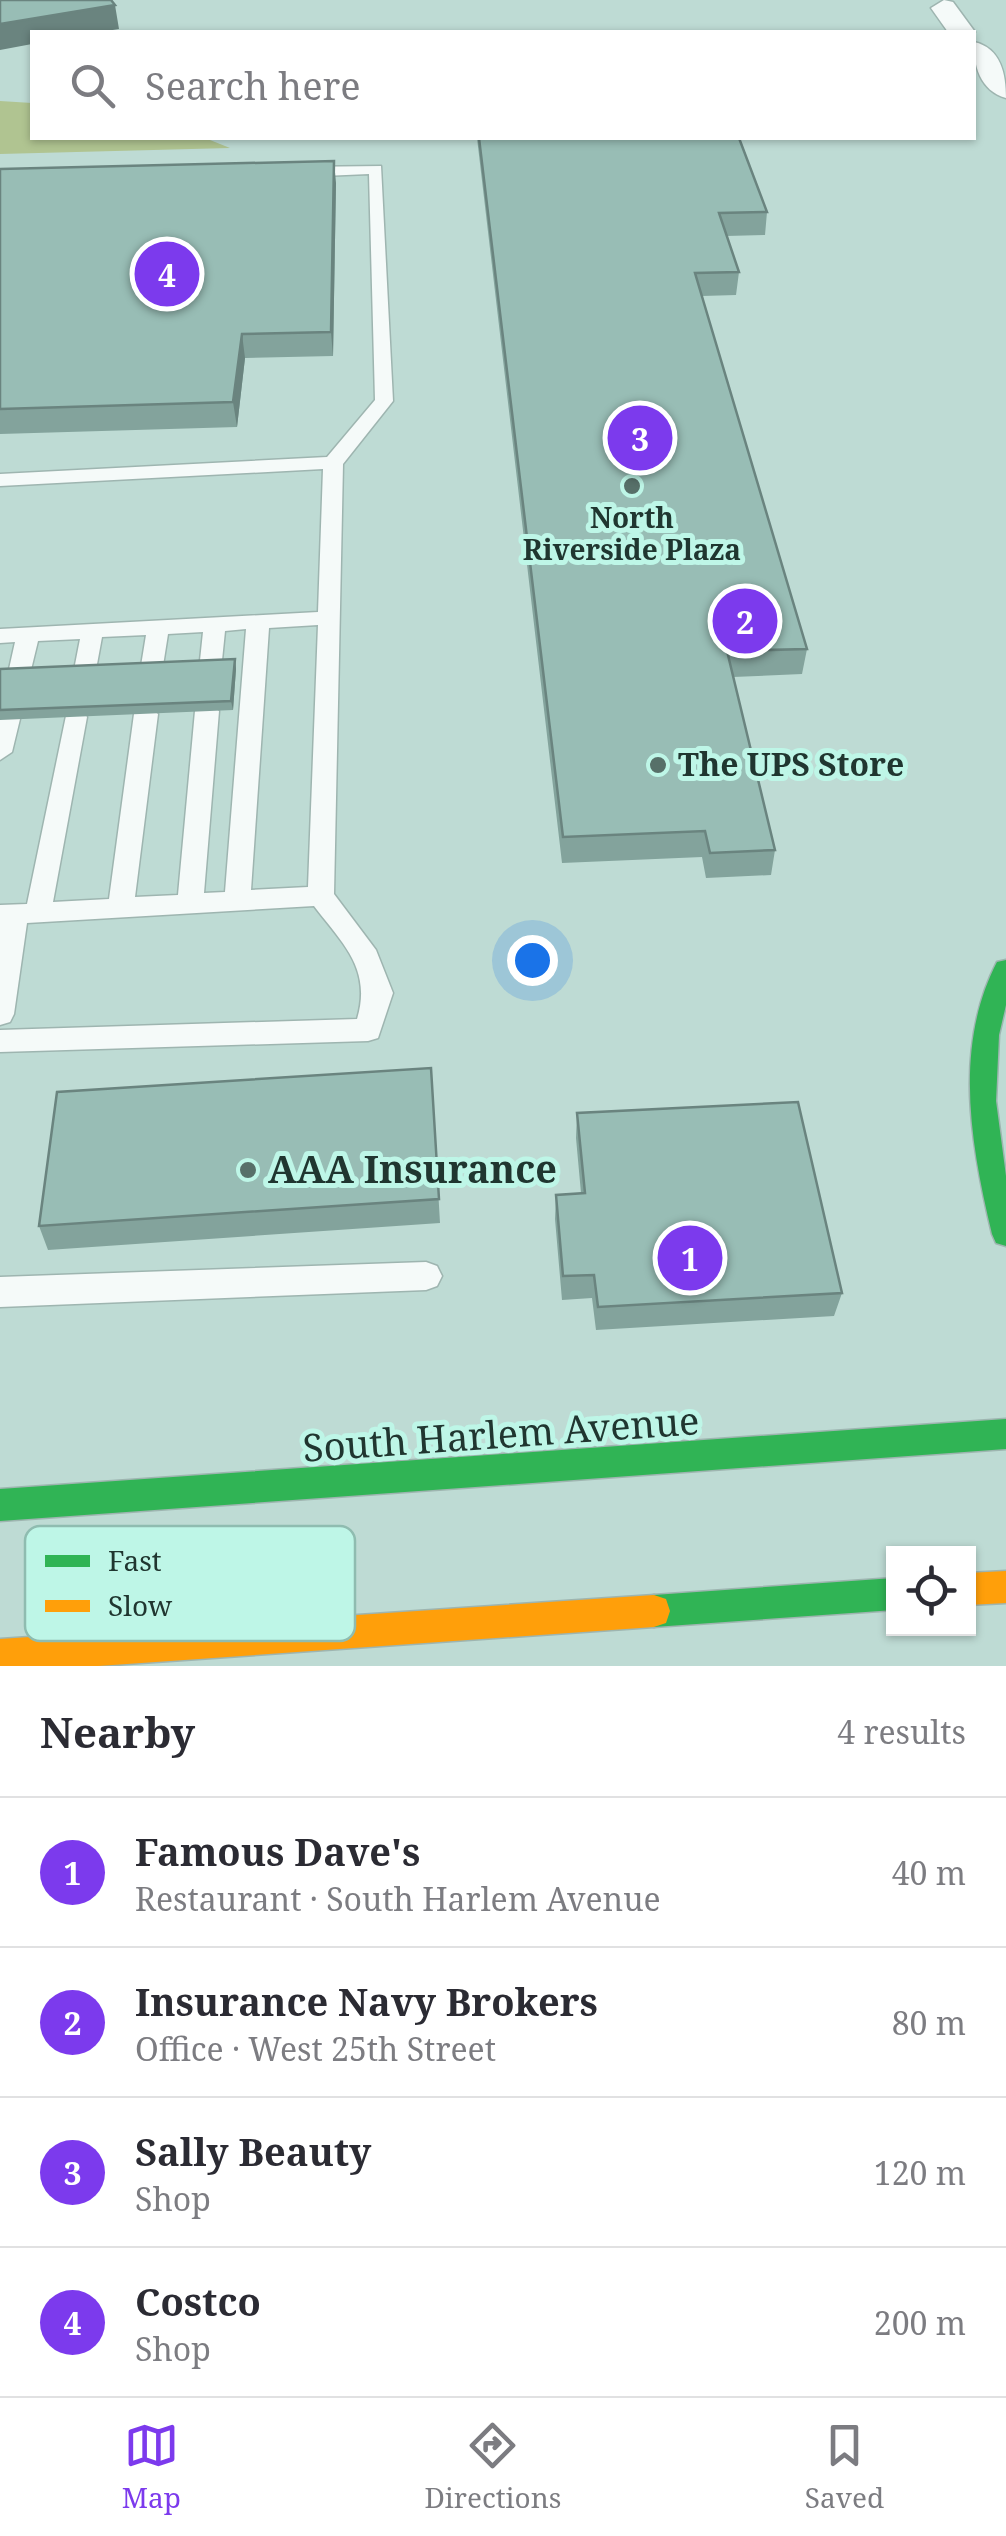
<!DOCTYPE html>
<html lang="en">
<head>
<meta charset="utf-8">
<style>
  :root { --surface:#fff; --page:#f2f2f3; --text:#2b2b33; --muted:#7c7c81; --line:#e1e1e2; --accent:#7c3aed }
  body { margin:0; font-family:"Noto Serif",serif; background:var(--page); color:var(--text) }
  .controls { position:absolute; right:30px; bottom:30px; display:grid; overflow:hidden; border-radius:0px; box-shadow:0 2px 8px #0004 }
  .controls button { width:90px; height:90px; display:grid; place-items:center; padding:0; border:0; border-bottom:2px solid var(--line); background:var(--surface); color:var(--text); font:50px sans-serif }
  .you { position:absolute; left:532px; top:960px; width:35px; height:35px; margin:-25px; border:8px solid #fff; border-radius:50%; background:#1a73e8; box-shadow:0 0 0 15px #1a73e833 }
  .badge { display:grid; place-items:center; width:65px; height:65px; border-radius:50%; background:var(--accent); color:#fff; font-size:32px; font-weight:700 }
  .pin { position:absolute; translate:-50% -50%; border:5px solid #fff; box-shadow:0 2px 10px #0006 }
  .list { margin:0; padding:0; list-style:none }
  h2 { display:flex; justify-content:space-between; align-items:center; height:130px; margin:0; padding:0 40px; font-size:42px }
  h2 small { font-size:32px; font-weight:400; color:var(--muted) }
  .list li { display:grid; grid-template-columns:65px 1fr auto; gap:30px; align-items:center; box-sizing:border-box; height:150px; padding:0 40px; border-top:2px solid var(--line) }
  .list b { display:block; font-size:38px; white-space:nowrap }
  .list p { margin:0; font-size:32px; white-space:nowrap; color:var(--muted) }
  .list em { font-size:32px; font-style:normal; color:var(--muted) }
  .icon { flex:none; width:55px; height:55px; fill:none; stroke:currentColor; stroke-width:2; stroke-linecap:round; stroke-linejoin:round }
  .map { position:relative; flex:none; width:1006px; height:1666px; overflow:hidden }
  .search { position:absolute; background:var(--surface); box-shadow:0 2px 8px #0004; left:30px; right:30px; top:30px; height:110px; display:flex; align-items:center; gap:25px; box-sizing:border-box; padding:0 35px; border-radius:0px; color:var(--muted); font-size:38px }
  .sheet { height:730px; background:var(--surface) }
  nav { display:flex; justify-content:space-around; align-items:center; box-sizing:border-box; height:140px; border-top:2px solid var(--line); background:var(--surface); font-size:28px; color:var(--muted) }
  nav a { display:grid; justify-items:center; gap:5px }
  nav .on { color:var(--accent) }
  .map>svg:first-child { display:block }
  .green { fill:#b0c491 }
  .lines { fill:none; stroke-linecap:round; stroke-linejoin:round }
  .lane-casing { stroke:#9eb5b0; stroke-width:3 }
  .street-casing { stroke:#9eb5b0; stroke-width:3 }
  .fast-casing { stroke:#9eb5b0; stroke-width:3 }
  .slow-casing { stroke:#9eb5b0; stroke-width:3 }
  .lane { fill:#f5faf9; fill-rule:evenodd }
  .street { fill:#f5faf9; fill-rule:evenodd }
  .fast { fill:#30b455; fill-rule:evenodd }
  .slow { fill:#ff9f0a; fill-rule:evenodd }
  .wall { fill:#83a39c }
  .shaded-wall { fill:#6a847f }
  .building { fill:#98bdb5; stroke:#6a847f; stroke-width:2.5 }
  .poi-dot { fill:#577069; stroke:#bef6e7; stroke-width:4 }
  .labels { text-anchor:middle; stroke-width:10; stroke-linejoin:round; paint-order:stroke }
  .far-poi-label { font-size:28px; font-weight:bold; fill:#203630; stroke:#bef6e7 }
  .poi-label { font-size:32px; font-weight:bold; fill:#203630; stroke:#bef6e7; text-anchor:start }
  .near-poi-label { font-size:38px; font-weight:bold; fill:#203630; stroke:#bef6e7; text-anchor:start }
  .near-street-label { font-size:38px; fill:#203630; stroke:#bef6e7 }
  .key { fill:#bef6e7; stroke:#8fbcb0; stroke-width:2.5 }
  .key-label { font-size:28px; fill:#203630 }
</style>
</head>
<body>
<div class="map">
<svg width="1006" height="1666" viewBox="0 0 1006 1666">
  <rect width="100%" height="100%" fill="#bedbd4"/>
  <path class="green" d="M0,101L32,103V138H205L230,148L0,154Z"/>
  <g class="lines">
    <defs>
      <path id="lane" d="M381,166L393,401L343,464L334,894L376,950L393,993L378,1038L368,1041L0,1052V1030L357,1019C372,969 343,944 314,906L27,923L14,1014L10,1022L0,1025V905L27,904L67,711H83L87,717L53,902L109,899L134,714L146,706L158,714L135,897L178,895L195,711L207,703L219,711L204,893L225,892L246,629L225,631L221,670L210,677L199,670L203,632L168,634L162,672L151,679L140,672L146,635L102,637L95,675L84,682L73,675L80,639L38,641L29,678L18,685L7,678L15,642L0,643V629L318,612L323,469L0,486V474L327,457L375,400L369,174L300,177L292,172L300,167ZM318,625L308,887L251,890L269,628Z
        M8,711L20,719L12,752L0,760V713Z
        M426,1262L437,1266L442,1276L437,1286L426,1290L0,1307V1277Z"/>
      <path id="street" d="M944,0L953,2L975,32L974,34L948,32L931,8Z
        M974,42C1001,48 1006,74 1006,98C980,91 973,64 974,42Z"/>
      <path id="fast" d="M1006,960V1005L999,1035L996,1101L1006,1176V1246L996,1243L992,1234C971,1146 953,1047 997,962Z
        M1006,1419V1449L0,1521V1489Z
        M894,1578V1610L654,1627L642,1623L638,1611L642,1599L654,1595Z"/>
      <path id="slow" d="M1006,1571V1603L968,1605V1573Z
        M654,1595L666,1599L670,1611L666,1623L654,1627L98,1666H0V1639Z"/>
    </defs>
    <use href="#lane" class="lane-casing"/>
    <use href="#street" class="street-casing"/>
    <use href="#fast" class="fast-casing"/>
    <use href="#slow" class="slow-casing"/>
    <use href="#lane" class="lane"/>
    <use href="#street" class="street"/>
    <use href="#fast" class="fast"/>
    <use href="#slow" class="slow"/>
  </g>
  <path class="wall" d="M477,138H739L767,212L765,235L726,236L739,272L736,295L702,296L807,649L802,674L733,677L775,850L771,875L706,878L702,857L562,863Z
    M0,169L336,183L333,356L245,358L237,427L0,434Z
    M235,659L236,669L233,710L0,720V669Z
    M431,1068L440,1223L48,1250L39,1226Z
    M577,1113L842,1293L834,1316L596,1330L592,1298L562,1300L555,1219L556,1195L581,1193L576,1138Z"/>
  <path class="shaded-wall" d="M115,5L119,29L100,32H32V44L0,50V24Z
    M334,161L336,183L333,356L331,332Z
    M242,334L245,358L237,427L233,402Z
    M235,659L236,669L233,710L231,701Z"/>
  <path class="building" d="M0,0H111L115,5L0,24Z
    M479,138H739L767,212L719,213L739,272L695,273L807,649L727,651L775,850L710,853L705,831L563,837Z
    M334,161L331,332L242,334L233,402L0,409V169Z
    M235,659L231,701L0,710V669Z
    M431,1068L439,1199L39,1226L57,1092Z
    M798,1102L842,1293L598,1307L594,1275L563,1276L556,1195L585,1193L577,1113Z"/>
  <g class="poi-dot">
    <circle cx="632" cy="486" r="10"/>
    <circle cx="658" cy="765" r="10"/>
    <circle cx="248" cy="1170" r="10"/>
  </g>
  <g class="labels">
    <g class="far-poi-label">
      <text x="632" y="528">North<tspan x="632" dy="32">Riverside Plaza</tspan></text>
    </g>
    <g class="poi-label">
      <text x="678" y="776">The UPS Store</text>
    </g>
    <g class="near-poi-label">
      <text x="268" y="1183">AAA Insurance</text>
    </g>
    <g class="near-street-label">
      <text transform="translate(501 1435) rotate(-4)" y="13">South Harlem Avenue</text>
    </g>
  </g>
  <rect x="25" y="1526" width="330" height="115" rx="15" class="key"/>
  <rect x="45" y="1555" width="45" height="12" fill="#30b455"/>
  <rect x="45" y="1600" width="45" height="12" fill="#ff9f0a"/>
  <g class="key-label">
    <text x="108" y="1571">Fast</text>
    <text x="108" y="1616">Slow</text>
  </g>
</svg>
<div class="controls">
<button><svg class="icon" aria-label="locate" viewBox="0 0 24 24"><circle cx="12" cy="12" r="6"/><path d="M12 2v4M12 18v4M2 12h4M18 12h4"/></svg></button>
</div>
<div class="you"></div>
<div class="pin badge" style="left:690px;top:1258px">1</div>
<div class="pin badge" style="left:745px;top:621px">2</div>
<div class="pin badge" style="left:640px;top:438px">3</div>
<div class="pin badge" style="left:167px;top:274px">4</div>
<div class="search"><svg class="icon" aria-label="search" viewBox="0 0 24 24"><circle cx="10" cy="10" r="6"/><path d="M15 15l6 6"/></svg>Search here</div>
</div>
<section class="sheet">
<h2>Nearby<small>4 results</small></h2>
<ul class="list">
<li><span class="badge">1</span><div><b>Famous Dave's</b><p>Restaurant · South Harlem Avenue</p></div><em>40 m</em></li>
<li><span class="badge">2</span><div><b>Insurance Navy Brokers</b><p>Office · West 25th Street</p></div><em>80 m</em></li>
<li><span class="badge">3</span><div><b>Sally Beauty</b><p>Shop</p></div><em>120 m</em></li>
<li><span class="badge">4</span><div><b>Costco</b><p>Shop</p></div><em>200 m</em></li>
</ul>
</section>
<nav>
<a class="on"><svg class="icon" aria-label="map" viewBox="0 0 24 24"><path d="M3 6l6-2 6 2 6-2v14l-6 2-6-2-6 2zM9 4v14M15 6v14"/></svg>Map</a>
<a><svg class="icon" aria-label="directions" viewBox="0 0 24 24"><path d="M12 3l9 9-9 9-9-9zM9 14v-3h6M13 9l2 2-2 2"/></svg>Directions</a>
<a><svg class="icon" aria-label="saved" viewBox="0 0 24 24"><path d="M7 4h10v16l-5-4-5 4z"/></svg>Saved</a>
</nav>
</body>
</html>
